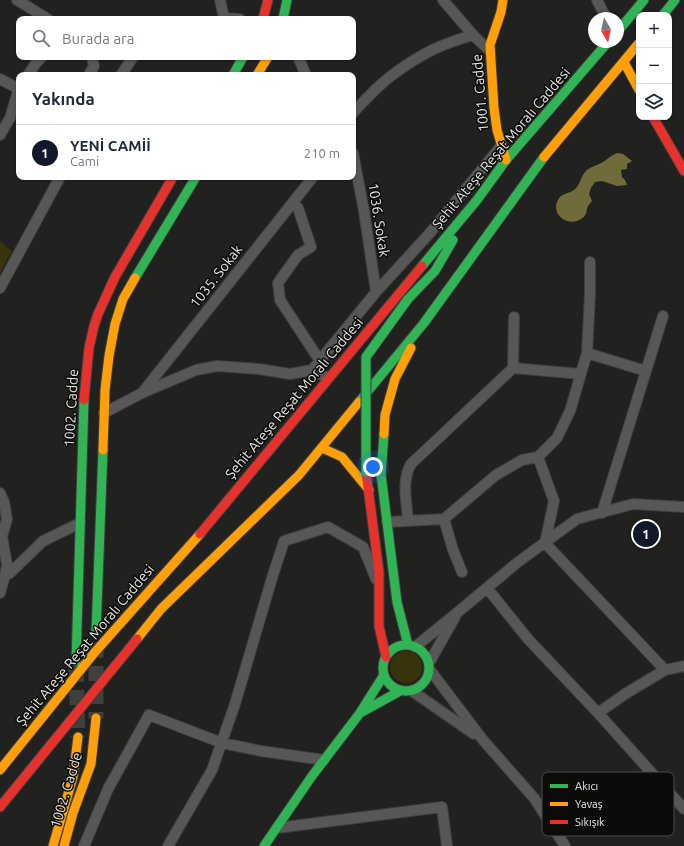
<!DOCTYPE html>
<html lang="tr">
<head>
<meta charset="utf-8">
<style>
  :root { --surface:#fff; --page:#f6f6f7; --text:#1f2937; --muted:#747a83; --line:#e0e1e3; --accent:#111827 }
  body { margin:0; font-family:Ubuntu,sans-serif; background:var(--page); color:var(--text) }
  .controls { position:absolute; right:12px; top:12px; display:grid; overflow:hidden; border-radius:8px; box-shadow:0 1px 3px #0004 }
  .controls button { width:36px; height:36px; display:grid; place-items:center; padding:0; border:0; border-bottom:1px solid var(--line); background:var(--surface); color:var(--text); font:20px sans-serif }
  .compass { position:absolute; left:588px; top:12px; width:36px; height:36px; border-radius:50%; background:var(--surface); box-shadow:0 1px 3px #0004; rotate:171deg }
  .you { position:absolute; left:373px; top:467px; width:14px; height:14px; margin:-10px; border:3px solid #fff; border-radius:50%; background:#1a73e8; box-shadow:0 0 0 6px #1a73e833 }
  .badge { display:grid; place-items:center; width:26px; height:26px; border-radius:50%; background:var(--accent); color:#fff; font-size:13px; font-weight:700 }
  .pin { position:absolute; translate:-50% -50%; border:2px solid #fff; box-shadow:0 1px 4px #0006 }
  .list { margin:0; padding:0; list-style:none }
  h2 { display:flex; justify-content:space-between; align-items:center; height:52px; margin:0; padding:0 16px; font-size:17px }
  h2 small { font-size:13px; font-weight:400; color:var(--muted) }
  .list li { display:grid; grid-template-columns:26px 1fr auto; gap:12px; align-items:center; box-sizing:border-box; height:56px; padding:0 16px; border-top:1px solid var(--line) }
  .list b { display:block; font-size:15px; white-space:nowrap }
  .list p { margin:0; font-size:13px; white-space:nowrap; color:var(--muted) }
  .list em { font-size:13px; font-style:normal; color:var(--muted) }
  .icon { flex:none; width:22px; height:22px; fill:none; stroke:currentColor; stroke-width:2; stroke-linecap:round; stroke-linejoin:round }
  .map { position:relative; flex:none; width:684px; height:846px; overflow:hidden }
  .search { position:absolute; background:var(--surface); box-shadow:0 1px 3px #0004; left:16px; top:16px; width:340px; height:44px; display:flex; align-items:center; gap:10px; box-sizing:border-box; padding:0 14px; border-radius:8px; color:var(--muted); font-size:15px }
  .panel { position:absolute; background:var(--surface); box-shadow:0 1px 3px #0004; left:16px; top:72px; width:340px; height:108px; border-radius:8px }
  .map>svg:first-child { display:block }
  .grass { fill:#37330b }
  .water { fill:#6f6b3b }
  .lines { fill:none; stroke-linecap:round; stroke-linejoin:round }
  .secondary-tunnel { stroke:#3f3f3d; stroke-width:15; stroke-dasharray:15 8; stroke-linecap:butt }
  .street-casing { stroke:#3f3f3d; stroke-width:12 }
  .fast-casing { stroke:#3f3f3d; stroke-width:11 }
  .slow-casing { stroke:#3f3f3d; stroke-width:11 }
  .jam-casing { stroke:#3f3f3d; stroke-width:11 }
  .street { stroke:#575756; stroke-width:10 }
  .fast { stroke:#30b455; stroke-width:9 }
  .slow { stroke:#ff9f0a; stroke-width:9 }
  .jam { stroke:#e5322d; stroke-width:9 }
  .fast-bridge-casing { stroke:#3f3f3d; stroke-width:11; stroke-linecap:butt }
  .fast-bridge { stroke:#30b455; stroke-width:9 }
  .labels { text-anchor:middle; stroke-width:3; stroke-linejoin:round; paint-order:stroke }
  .street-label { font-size:14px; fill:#e9e9e6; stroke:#0b0b0a }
  .key { fill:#0b0b0a; stroke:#4e4e4c; stroke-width:1 }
  .key-label { font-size:11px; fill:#e9e9e6 }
</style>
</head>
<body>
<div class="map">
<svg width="684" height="846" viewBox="0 0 684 846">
  <rect width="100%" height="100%" fill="#21211f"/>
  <path class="grass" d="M0,241L12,251L0,273Z
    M390 667a16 16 0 1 1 32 0a16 16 0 1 1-32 0Z"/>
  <path class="water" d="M617,153L623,154L632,161L627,164V169L621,170L622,177L625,180L627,185L617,186L602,181L595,182L591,188L589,194L592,201C591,202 588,206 588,206C586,211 587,216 581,219C569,227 552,216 557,202C561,192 567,195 574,190C581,184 580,178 585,172C589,167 596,166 601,163C608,160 609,156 617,153Z"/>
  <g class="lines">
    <path class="secondary-tunnel" d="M96,643V718
      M76,667L78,737"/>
    <defs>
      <path id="street" d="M17,0L48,19
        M220,0L224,18
        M443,0L473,35L490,51
        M597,0L606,18
        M223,19L224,18L240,19
        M298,57L306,75
        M28,75L36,63L42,57
        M89,75L94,66L92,57
        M121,75L133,57
        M0,79L19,89
        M353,113C358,107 364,101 370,95C386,78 411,61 432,50C445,44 459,39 473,35
        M0,135L10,118L19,88
        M353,153L364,211L376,292
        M293,202L298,208L311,247L298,255L278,283L280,300L320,361
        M590,262V294L587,353L570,411L557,438L538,457L554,501L545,543L665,670
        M0,288L60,177
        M587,353L646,371
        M513,368L514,317
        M312,370L376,292L429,234L501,146
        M142,393L313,177
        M104,413L142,393L196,370L217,366L259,369L290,374L312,370L328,378
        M0,493L4,502L7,519L2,536L7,565L5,575L0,593
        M602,513L663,316
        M444,519L453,550L462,572
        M408,521C407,503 401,481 411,464L513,368L581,374
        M387,522L444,519L496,475L522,460L538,457
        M5,575L10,573L43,541L80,523
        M487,588L528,639L598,713L684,809
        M415,647L458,612L518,562L577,519L633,504L684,507
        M429,663L455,617
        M430,670L483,740L534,798L565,846
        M412,691L474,734
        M598,713L625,694L665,670L684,666
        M277,828L442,807L447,846
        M84,846L108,789L149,715L222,743L261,751L324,760
        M168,846L212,770L235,704L272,578L284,541L328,527L363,547L376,579"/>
      <path id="fast" d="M663,15L675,0
        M283,19L287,0
        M618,31L644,0
        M233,75L243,57
        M422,266L477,200L506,160L608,42
        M135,278L196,177
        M408,299L435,271L453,240
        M359,402L424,323L544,157
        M384,434L381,474L397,602L408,645
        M96,632L103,450
        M383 668a23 23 0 1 1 46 0a23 23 0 1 1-46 0Z
        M76,662L84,400
        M362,712L400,691
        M264,846L312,776L360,713L384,675"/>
      <path id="slow" d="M503,0L501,12L490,45L494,108L497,130L506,160
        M624,62L639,90
        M257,75L268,57
        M544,157L639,43
        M384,434L385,415L395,379L411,348
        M322,448L342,457L369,490
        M103,450L105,390L109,356L115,324L123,299L135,278
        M137,639L161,609L299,475L359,402
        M0,770L95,652L200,534
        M53,846L73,777L78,737
        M64,846L73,813L91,764L96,718"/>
      <path id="jam" d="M263,19L268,0
        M653,117L684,171
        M84,400L89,348L94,326L98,314L115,277L173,177
        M366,472L379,572V626L386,657
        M200,534L422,266
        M0,807L137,639"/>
    </defs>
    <use href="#street" class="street-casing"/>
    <use href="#fast" class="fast-casing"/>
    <use href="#slow" class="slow-casing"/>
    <use href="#jam" class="jam-casing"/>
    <use href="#street" class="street"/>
    <use href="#fast" class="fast"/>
    <use href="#slow" class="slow"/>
    <use href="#jam" class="jam"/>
    <defs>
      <path id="fast-bridge" d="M366,472V357L408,299"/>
    </defs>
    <use href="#fast-bridge" class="fast-bridge-casing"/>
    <use href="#fast-bridge" class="fast-bridge"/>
  </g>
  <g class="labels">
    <g class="street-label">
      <text transform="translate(480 93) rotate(-95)" y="5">1001. Cadde</text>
      <text transform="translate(501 148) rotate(-50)" y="5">Şehit Ateşe Reşat Moralı Caddesi</text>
      <text transform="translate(379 220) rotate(81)" y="5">1036. Sokak</text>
      <text transform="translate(216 276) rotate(-52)" y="5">1035. Sokak</text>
      <text transform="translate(294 398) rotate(-50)" y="5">Şehit Ateşe Reşat Moralı Caddesi</text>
      <text transform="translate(71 408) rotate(-87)" y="5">1002. Cadde</text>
      <text transform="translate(85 645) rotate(-50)" y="5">Şehit Ateşe Reşat Moralı Caddesi</text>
      <text transform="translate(66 790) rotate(-73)" y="5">1002. Cadde</text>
    </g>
  </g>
  <rect x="542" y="772" width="132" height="64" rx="6" class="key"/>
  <rect x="550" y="784" width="18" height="4" fill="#30b455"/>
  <rect x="550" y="802" width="18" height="4" fill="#ff9f0a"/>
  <rect x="550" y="820" width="18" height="4" fill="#e5322d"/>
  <g class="key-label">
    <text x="575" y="790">Akıcı</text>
    <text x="575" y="808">Yavaş</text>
    <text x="575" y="826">Sıkışık</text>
  </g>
</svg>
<div class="controls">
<button>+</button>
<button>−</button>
<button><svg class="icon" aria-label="layers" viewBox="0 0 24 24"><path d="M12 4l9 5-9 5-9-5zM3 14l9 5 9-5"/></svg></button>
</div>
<svg class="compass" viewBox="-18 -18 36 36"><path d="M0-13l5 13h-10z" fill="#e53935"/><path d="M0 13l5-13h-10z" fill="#747a83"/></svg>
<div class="you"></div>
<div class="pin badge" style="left:646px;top:534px">1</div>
<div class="search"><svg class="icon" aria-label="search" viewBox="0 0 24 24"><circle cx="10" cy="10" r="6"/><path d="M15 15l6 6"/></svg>Burada ara</div>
<section class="panel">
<h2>Yakında<small></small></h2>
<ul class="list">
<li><span class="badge">1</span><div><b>YENİ CAMİİ</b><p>Cami</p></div><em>210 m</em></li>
</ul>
</section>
</div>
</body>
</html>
